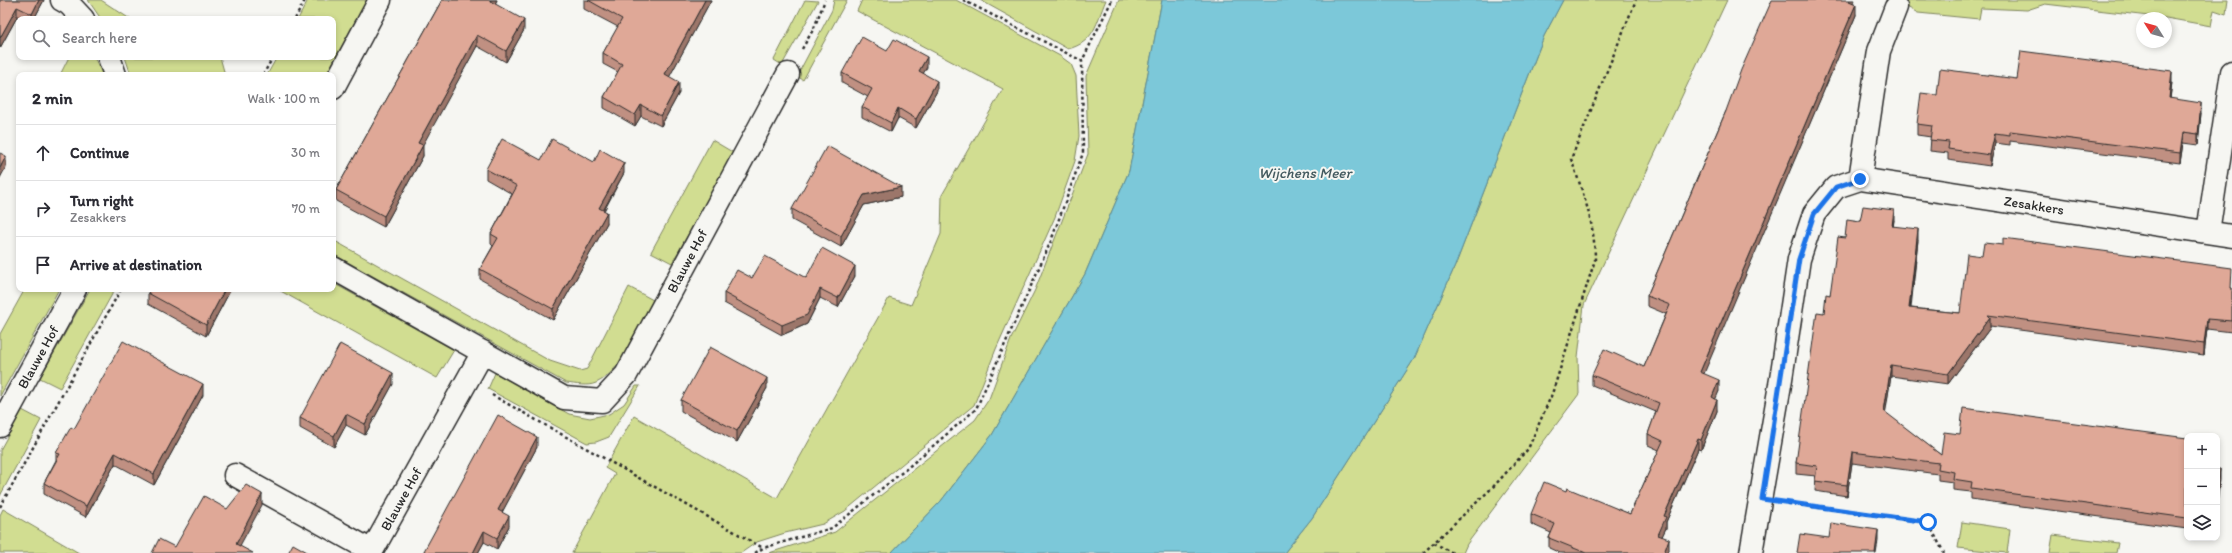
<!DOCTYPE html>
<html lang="en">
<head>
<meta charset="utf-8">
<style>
  :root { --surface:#fff; --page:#f2f2f3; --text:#2b2b33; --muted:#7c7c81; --line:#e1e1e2 }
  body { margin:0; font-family:Itim,sans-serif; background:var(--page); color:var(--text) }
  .controls { position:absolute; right:12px; bottom:12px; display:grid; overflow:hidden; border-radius:8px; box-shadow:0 2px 6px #0003 }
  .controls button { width:36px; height:36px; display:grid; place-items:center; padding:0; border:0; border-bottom:1px solid var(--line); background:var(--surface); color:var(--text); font:20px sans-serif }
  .compass { position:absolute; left:2136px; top:12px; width:36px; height:36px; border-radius:50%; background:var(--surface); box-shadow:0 2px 6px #0003; rotate:307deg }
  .stop { position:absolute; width:12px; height:12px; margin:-9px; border:3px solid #1a73e8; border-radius:50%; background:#fff }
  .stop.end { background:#1a73e8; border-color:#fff; box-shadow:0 1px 4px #0008 }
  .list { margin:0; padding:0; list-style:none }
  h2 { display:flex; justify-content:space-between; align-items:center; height:52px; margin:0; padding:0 16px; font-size:17px }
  h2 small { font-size:13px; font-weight:400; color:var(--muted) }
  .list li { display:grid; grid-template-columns:26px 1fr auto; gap:12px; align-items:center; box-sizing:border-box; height:56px; padding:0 16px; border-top:1px solid var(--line) }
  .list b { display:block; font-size:15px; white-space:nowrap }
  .list p { margin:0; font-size:13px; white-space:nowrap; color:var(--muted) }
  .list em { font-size:13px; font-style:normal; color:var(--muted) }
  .icon { flex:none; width:22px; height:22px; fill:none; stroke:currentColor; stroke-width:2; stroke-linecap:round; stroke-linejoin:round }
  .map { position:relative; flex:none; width:2232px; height:553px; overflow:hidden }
  .search { position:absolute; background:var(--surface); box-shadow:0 2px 6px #0003; left:16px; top:16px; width:320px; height:44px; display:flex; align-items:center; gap:10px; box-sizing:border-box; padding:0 14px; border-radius:8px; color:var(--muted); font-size:15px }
  .panel { position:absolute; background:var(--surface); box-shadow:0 2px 6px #0003; left:16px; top:72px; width:320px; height:220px; border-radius:8px }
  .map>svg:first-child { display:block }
  .green { fill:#d1dd91; stroke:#7e845e }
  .water { fill:#7bc8d9; stroke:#5b8993 }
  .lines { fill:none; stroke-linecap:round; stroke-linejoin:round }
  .minor-casing { stroke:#2b2b2b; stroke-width:25 }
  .path { stroke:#2b2b2b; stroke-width:2.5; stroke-dasharray:3 3; stroke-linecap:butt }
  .minor { stroke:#f6f6f2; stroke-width:22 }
  .wall { fill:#c09082; stroke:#2b2b2b }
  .shaded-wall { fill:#9c766a; stroke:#2b2b2b }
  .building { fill:#dfa897; stroke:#2b2b2b }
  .route { stroke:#1a73e8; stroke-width:5 }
  .labels { text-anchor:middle; stroke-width:4; stroke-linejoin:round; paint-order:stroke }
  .street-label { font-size:14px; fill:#2b2b2b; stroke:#f6f6f2 }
  .water-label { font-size:15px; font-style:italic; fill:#435a5f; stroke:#f6f6f2 }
</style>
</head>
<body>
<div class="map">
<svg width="2232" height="553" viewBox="0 0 2232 553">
  <rect width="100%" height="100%" fill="#f6f6f2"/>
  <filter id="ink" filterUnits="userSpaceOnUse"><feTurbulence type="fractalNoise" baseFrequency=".025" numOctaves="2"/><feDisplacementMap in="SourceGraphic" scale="8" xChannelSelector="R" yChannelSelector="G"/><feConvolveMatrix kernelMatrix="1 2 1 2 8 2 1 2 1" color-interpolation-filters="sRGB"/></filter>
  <g filter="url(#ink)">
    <path class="green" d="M88,0H101L130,19H101Z
      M308,0H367L326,75H267L277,57H333V19H298Z
      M805,0L818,1L782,65L774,60Z
      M834,0H847L803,80L797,76L832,10Z
      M862,0H956L1060,56L1071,64L1076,76L1079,136L1075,161L1055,217L996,349L974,405L845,511L823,524L785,533L757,542L741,553H572L615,474L605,468L634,416L777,498L889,298L911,305L941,234L942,195L1003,89L857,11Z
      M980,0H1106C1096,23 1095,42 1068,49Z
      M1119,0H1162L1129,171L1085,274L992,435L941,501L891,553H769L835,532L975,420L989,399L1011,339L1035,290L1088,154L1086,76Z
      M1563,0H1727L1584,305L1578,357L1579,394L1467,544L1463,553H1284L1312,518L1414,359L1455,266L1544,36Z
      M1894,0H2228L2226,14L2214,10L2211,26L2166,18L2045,4L2027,10L1981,8L1979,19L1918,13Z
      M69,57H94L103,75H60Z
      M125,57H220L225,75H131Z
      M712,140L734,153L672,263L651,252Z
      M333,240L550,361L580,371L587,369L629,287L653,300C640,325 623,371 596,383C587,387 576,384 566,383L333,254Z
      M333,283L454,350L437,378L277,289H333Z
      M25,289H59L0,396V334Z
      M90,289H115L60,388L40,378Z
      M495,373L569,414L590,418L609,414L624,404L636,386H640L609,437L596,442L587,443L488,389Z
      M22,410L41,420L0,496V450Z
      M3,509L79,553H0V515Z
      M1962,522L2010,529L2007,553L1958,548Z
      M2053,535L2118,543L2116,553H2050Z"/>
    <path class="water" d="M1162,0H1563L1544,36L1455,266L1414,359L1312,518L1284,553H891L941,501L992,435L1085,274L1129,171Z"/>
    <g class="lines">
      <defs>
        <path id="minor" d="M62,0L69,4L83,19
          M109,57L115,75
          M333,88L380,0
          M1860,179L1879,51L1896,7
          M2208,232L2232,72
          M333,268L564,398L602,401L626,375L788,74
          M0,426L75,289
          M235,475L372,551L483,352
          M1751,553L1781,379L1799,259L1814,214L1836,187L1860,179L2232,236"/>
      </defs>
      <use href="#minor" class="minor-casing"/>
      <path class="path" d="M963,0L1082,61
        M295,19L305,0
        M802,49L814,28L825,0
        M263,75L273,57
        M492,395L763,548
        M1788,503L1928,522L1944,553
        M0,507L121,289
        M1434,543L1453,553
        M755,553L763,548L832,528L905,470L976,409L1051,241L1083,153L1082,61L1112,0
        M1423,553L1493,487L1528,449L1552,394L1595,260C1595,223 1583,193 1571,159L1636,0"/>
      <use href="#minor" class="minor"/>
    </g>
    <path class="wall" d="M0,0H44L34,19H22L17,17L0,48Z
      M442,0H497L495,4L524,30L506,62L477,46L422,145L423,156L384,227L336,201V190Z
      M584,0H711L669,77L679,93L661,126L641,116L635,126L604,108V97L618,72L603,64V53L618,27L584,9Z
      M1853,3L1856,15L1703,374L1719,391L1715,399L1717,411L1701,450L1698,449L1666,522V528L1662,536L1669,550L1668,553H1560L1549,548V538L1551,533L1531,524V514L1566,491L1630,514L1659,450L1648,445V434L1656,412L1592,385V375L1644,367L1666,314L1647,306V296L1726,111Z
      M887,51L927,67L923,73L937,91L916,128L898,118L891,132L862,117V107L868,97L842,83V73Z
      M2017,79L2172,82L2170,98L2201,113L2198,145L2183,143L2180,163L2010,141V145L1995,143L1990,166L1948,160V153L1930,151L1931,137L1917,135V124L1937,95Z
      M541,160L594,162L624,173L604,211L607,223L553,320L480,279V269L493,246L491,244V234L512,194L486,179V169Z
      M901,197L864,205L841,247L792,220V209Z
      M1894,220L1893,226L1918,240L1911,308L1960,313L2232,288V332L2207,329L2204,355L1990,326V328L1948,384L1891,376L1885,413L1941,455L1960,434L2187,438V529L1971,499V492L1953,490V482L1938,480V474L1852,463L1847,496L1815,491L1816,476L1796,474V463L1824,313L1830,295L1845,238L1860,221Z
      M855,276L838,307L820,298L807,324L782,335L724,303V293L752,278H806Z
      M230,289V291L206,336L148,304V293Z
      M393,384L365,435L346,425L334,447L300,428V418Z
      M767,388L737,442L681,411V400Z
      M203,395L154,485L115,464L86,517L44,494V483L56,460V453L74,429Z
      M537,447L502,512L509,526L497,549L484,542L478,553H424V551Z"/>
    <path class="shaded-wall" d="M39,0H44L34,19H32V14Z
      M491,0H497L490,12V1Z
      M705,0H711L665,85V74Z
      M1850,0H1855L1849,12V1Z
      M1856,4V15L1700,383V372Z
      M17,7V17L0,48V38Z
      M524,20V30L506,62V51Z
      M477,35V46L418,154V143Z
      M927,57V67L919,81V71Z
      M2172,71V82L2169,108V98Z
      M937,81V91L916,128V119Z
      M679,82V93L661,126V116Z
      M2201,103V113L2198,145V134Z
      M641,105V116L635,126V115Z
      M898,108V118L891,132V123Z
      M2183,132V143L2180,163V153Z
      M1995,133V143L1990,166V155Z
      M423,145V156L384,227V216Z
      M6,156V167L0,178V168Z
      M624,163V173L599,218V208Z
      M901,187V197L864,205L841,247V236L864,195Z
      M1894,210V220L1892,236V226Z
      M607,212V223L553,320V309Z
      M1918,229V240L1909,318V308Z
      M855,266V276L838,307V298Z
      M225,289H230V291L206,336V325Z
      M820,289V298L807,324L782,335V325Z
      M1990,317V328L1948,384V374Z
      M2207,319V329L2204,355V344Z
      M1891,365V376L1884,422V411Z
      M393,373V384L365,435V424Z
      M767,378V388L737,442V431Z
      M1719,380V391L1712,408V397Z
      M203,384V395L154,485V474Z
      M1717,400V411L1701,450V440Z
      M346,414V425L334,447V436Z
      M537,437V447L498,520V510Z
      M1698,439V449L1666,522V528L1658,545V535L1664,516Z
      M1852,452V463L1847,496V485Z
      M115,453V464L86,517V506Z
      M2220,469V480L2217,504V493Z
      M262,494V505L236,553V544Z
      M509,516V526L497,549V538Z
      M1878,530V541L1876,553H1875Z
      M484,531V542L478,553H473Z
      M1669,539V550L1668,553H1664Z"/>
    <path class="building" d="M0,0H39L32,14L17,7L0,38Z
      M442,0H491L490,1L524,20L506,51L477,35L418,143L423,145L384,216L336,190Z
      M588,0H705L665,74L679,82L661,116L641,105L635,115L604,97L622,64L603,53L622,19Z
      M1772,0H1850L1849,1L1856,4L1700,372L1719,380L1712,397L1717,400L1701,440L1698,439L1664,516L1666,517L1658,535L1669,539L1664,553H1586L1549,538L1555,524L1531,514L1544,482L1566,491L1567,488L1630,514L1663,441L1648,434L1659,403L1592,375L1604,349L1644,367L1670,305L1647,296L1726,111L1741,70Z
      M862,37L887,51L894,39L927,57L919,71L937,81L916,119L898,108L891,123L862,107L872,89L842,73Z
      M2021,51L2172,71L2169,98L2201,103L2198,134L2183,132L2180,153L2010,131V135L1995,133L1990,155L1948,149L1949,142L1930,140L1932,126L1917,124L1921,93L1937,95L1940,69L2017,79Z
      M502,139L541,160L552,139L594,162L600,149L624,163L599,208L607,212L553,309L480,269L498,238L491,234L517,186L486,169Z
      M827,146L901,187L864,195L841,236L792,209Z
      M0,153L6,156L0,168Z
      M1863,206L1894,210L1892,226L1918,229L1909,308L1960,313L1967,254L1982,256L1984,243L2003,245V238L2232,268L2231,288H2232V321L2207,319L2204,344L1988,315L1990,317L1948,374L1891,365L1884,411L1941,455L1944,432L1960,434L1963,408L2187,438V518L1971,488L1972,482L1953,479L1954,472L1938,469L1939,463L1852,452L1847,485L1815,481L1817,466L1796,463L1817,312L1824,313L1826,294L1830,295L1838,237L1845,238L1847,219L1860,221Z
      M822,248L855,266L838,298L820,289L807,315L782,325L724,293L737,270L752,278L765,256L806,278Z
      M150,289H225L206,325L148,293Z
      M123,341L203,384L154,474L115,453L86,506L44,483L60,454L56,453L71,427L74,429Z
      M340,344L393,373L365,424L346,414L334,436L300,418Z
      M710,347L767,378L737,431L681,400Z
      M498,415L537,437L498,510L509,516L497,538L484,531L473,553H427L424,551Z
      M2217,469H2220L2217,493Z
      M246,485L262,494L236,544L253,553H152L159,539L175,547L204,496L227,509Z
      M1831,523L1878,530L1875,553H1797L1800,534L1829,538Z
      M293,544L309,553H288Z"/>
  </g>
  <g class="lines" filter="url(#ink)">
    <path class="route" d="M1860,179L1836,187L1814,214L1799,259L1762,499L1928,522"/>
  </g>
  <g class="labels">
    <g class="street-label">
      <text transform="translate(2034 205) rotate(9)" y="5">Zesakkers</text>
      <text transform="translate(687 261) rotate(-62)" y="5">Blauwe Hof</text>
      <text transform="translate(38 357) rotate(-61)" y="5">Blauwe Hof</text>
      <text transform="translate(401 499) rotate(-61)" y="5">Blauwe Hof</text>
    </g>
    <g class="water-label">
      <text x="1305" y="178">Wijchens Meer</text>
    </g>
  </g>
</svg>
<div class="controls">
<button>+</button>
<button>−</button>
<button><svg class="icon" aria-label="layers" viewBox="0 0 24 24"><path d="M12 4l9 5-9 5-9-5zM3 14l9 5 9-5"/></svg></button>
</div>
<svg class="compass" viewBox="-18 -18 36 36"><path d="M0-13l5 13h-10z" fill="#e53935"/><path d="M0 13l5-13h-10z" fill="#7c7c81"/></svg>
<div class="stop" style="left:1928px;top:522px"></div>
<div class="stop end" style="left:1860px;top:179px"></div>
<div class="search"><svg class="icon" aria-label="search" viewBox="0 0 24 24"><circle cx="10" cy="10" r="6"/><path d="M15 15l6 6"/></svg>Search here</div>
<section class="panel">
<h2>2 min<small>Walk · 100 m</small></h2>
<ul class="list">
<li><svg class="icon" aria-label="ahead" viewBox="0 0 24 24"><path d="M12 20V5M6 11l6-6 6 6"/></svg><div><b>Continue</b></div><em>30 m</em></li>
<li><svg class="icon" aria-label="right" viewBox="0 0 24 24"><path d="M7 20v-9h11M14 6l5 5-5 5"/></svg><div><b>Turn right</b><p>Zesakkers</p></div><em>70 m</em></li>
<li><svg class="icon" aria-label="arrive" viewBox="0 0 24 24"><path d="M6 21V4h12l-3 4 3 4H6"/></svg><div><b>Arrive at destination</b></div></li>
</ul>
</section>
</div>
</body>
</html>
